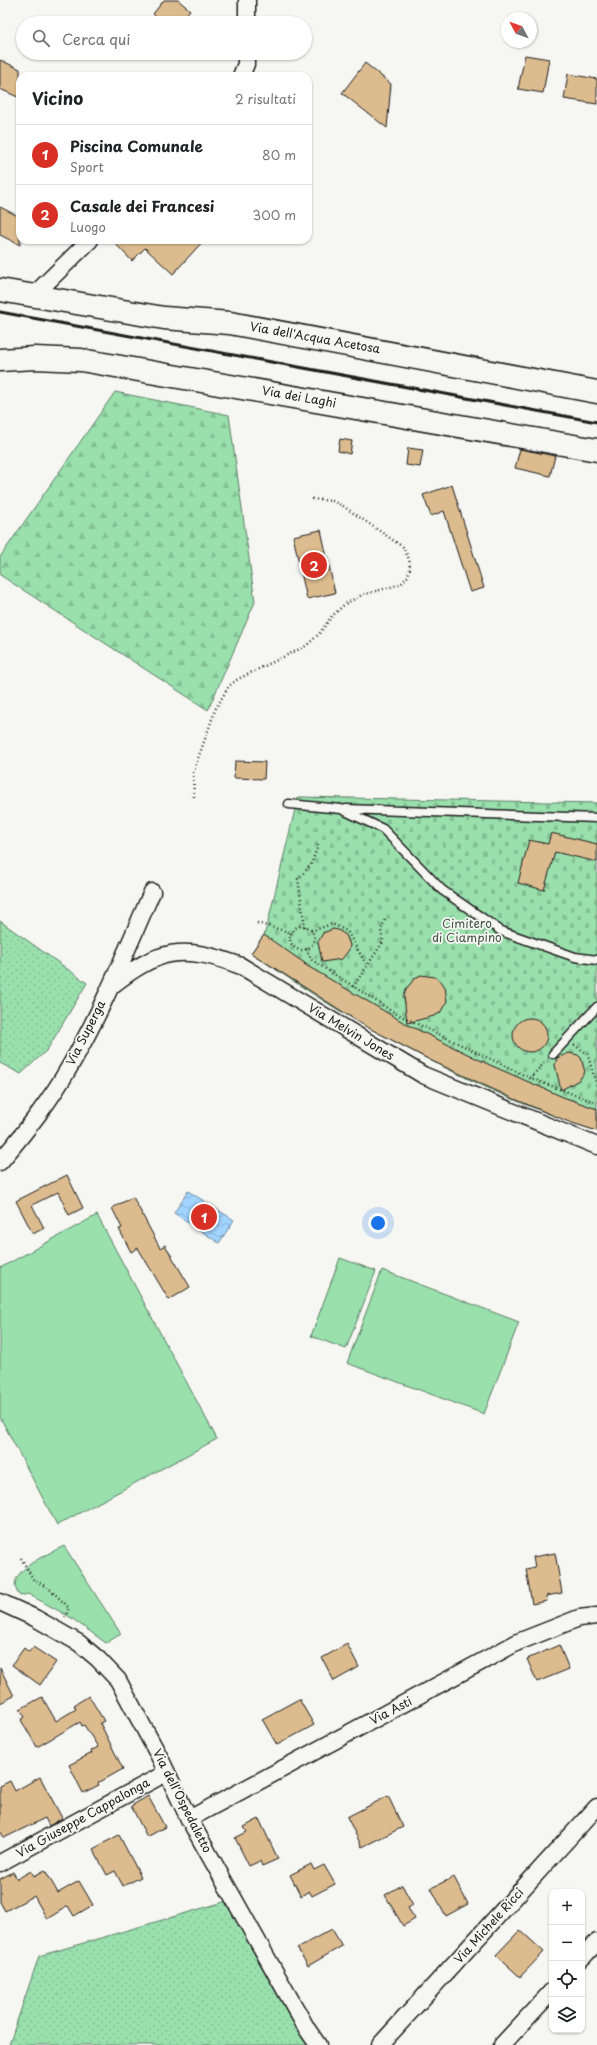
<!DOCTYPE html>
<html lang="it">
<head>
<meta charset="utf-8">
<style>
  :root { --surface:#fff; --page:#f2f2f2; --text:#202124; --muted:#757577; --line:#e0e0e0; --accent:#d93025 }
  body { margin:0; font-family:"Playpen Sans",sans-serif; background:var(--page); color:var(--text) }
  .controls { position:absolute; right:12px; bottom:12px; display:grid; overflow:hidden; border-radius:8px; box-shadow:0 1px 3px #0004 }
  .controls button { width:36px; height:36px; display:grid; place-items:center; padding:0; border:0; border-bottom:1px solid var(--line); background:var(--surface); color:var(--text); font:20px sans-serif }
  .compass { position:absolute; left:501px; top:12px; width:36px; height:36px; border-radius:50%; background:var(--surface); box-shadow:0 1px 3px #0004; rotate:311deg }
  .you { position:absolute; left:378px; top:1223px; width:14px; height:14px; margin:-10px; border:3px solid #fff; border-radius:50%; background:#1a73e8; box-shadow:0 0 0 6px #1a73e833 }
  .badge { display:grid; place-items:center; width:26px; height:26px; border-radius:50%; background:var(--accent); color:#fff; font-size:13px; font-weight:700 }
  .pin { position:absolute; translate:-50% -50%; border:2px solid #fff; box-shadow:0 1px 4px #0006 }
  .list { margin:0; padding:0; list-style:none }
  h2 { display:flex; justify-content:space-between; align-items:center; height:52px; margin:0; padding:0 16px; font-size:17px }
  h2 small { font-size:13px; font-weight:400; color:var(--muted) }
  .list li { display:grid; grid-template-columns:26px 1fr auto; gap:12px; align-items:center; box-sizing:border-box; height:60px; padding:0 16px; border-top:1px solid var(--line) }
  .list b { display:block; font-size:15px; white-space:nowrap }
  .list p { margin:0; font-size:13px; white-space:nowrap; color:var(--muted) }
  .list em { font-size:13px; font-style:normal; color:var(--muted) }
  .icon { flex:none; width:22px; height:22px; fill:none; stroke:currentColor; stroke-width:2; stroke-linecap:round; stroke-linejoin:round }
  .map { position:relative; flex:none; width:597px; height:2045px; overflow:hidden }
  .search { position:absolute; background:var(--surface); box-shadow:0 1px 3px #0004; left:16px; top:16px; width:296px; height:44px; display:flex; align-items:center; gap:10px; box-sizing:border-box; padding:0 14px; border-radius:22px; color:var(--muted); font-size:15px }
  .panel { position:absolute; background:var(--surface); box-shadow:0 1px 3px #0004; left:16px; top:72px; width:296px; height:172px; border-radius:12px }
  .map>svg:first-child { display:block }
  .grass { fill:url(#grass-dots); stroke:#5a7e64 }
  .forest { fill:url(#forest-firs); stroke:#5a7e64 }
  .cemetery { fill:url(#cemetery-stones); stroke:#5a7e64 }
  .green { fill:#99e0ad; stroke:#5a7e64 }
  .water { fill:url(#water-waves); stroke:#6c8aa4 }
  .building { fill:#dcbc8f; stroke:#1c1c1c }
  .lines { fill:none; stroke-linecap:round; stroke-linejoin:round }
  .service-casing { stroke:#1c1c1c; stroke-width:11 }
  .minor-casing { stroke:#1c1c1c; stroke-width:19 }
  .secondary-casing { stroke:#1c1c1c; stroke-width:25 }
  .path { stroke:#1c1c1c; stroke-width:2.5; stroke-dasharray:1 3; stroke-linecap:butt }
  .service { stroke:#f6f6f2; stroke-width:8 }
  .minor { stroke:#f6f6f2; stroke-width:16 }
  .secondary { stroke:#f6f6f2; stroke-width:22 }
  .rail { stroke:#1c1c1c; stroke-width:3 }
  .labels { text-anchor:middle; stroke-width:3.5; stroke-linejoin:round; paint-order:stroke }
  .street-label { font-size:12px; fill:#1c1c1c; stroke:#f6f6f2 }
  .park-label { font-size:12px; fill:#425748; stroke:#f6f6f2 }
</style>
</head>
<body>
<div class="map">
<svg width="597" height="2045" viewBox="0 0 597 2045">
  <defs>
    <pattern id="grass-dots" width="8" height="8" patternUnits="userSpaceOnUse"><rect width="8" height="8" fill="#99e0ad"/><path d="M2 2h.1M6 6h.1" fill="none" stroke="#83c094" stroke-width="1.8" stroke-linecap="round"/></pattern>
    <pattern id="forest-firs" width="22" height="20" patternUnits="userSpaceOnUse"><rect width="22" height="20" fill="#99e0ad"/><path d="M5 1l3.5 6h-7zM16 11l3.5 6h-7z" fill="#83c094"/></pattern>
    <pattern id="cemetery-stones" width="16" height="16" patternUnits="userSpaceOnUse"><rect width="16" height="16" fill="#99e0ad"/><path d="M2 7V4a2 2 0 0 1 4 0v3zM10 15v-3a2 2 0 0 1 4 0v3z" fill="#83c094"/></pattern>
    <pattern id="water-waves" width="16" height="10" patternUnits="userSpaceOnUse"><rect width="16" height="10" fill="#a1d4ff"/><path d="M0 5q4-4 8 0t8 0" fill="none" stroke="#8ab5da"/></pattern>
  </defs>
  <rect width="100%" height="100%" fill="#f6f6f2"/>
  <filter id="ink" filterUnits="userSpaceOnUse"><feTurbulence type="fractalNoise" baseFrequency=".025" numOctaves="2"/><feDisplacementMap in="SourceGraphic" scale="8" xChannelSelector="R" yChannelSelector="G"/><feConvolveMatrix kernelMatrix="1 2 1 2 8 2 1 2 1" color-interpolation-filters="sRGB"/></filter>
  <g filter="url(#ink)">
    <path class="grass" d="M0,921L87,983L47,1050L21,1074L0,1063Z
      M234,1899L322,2045H9L39,1956Z"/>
    <path class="forest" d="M115,392L229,415L255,602L208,710L0,575V557Z"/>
    <path class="cemetery" d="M298,797L597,803V1131C519,1106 438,1066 366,1026C326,1004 289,978 251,953L264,935L267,926Z"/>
    <path class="green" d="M97,1215L217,1439L57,1525L0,1417V1268Z
      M340,1258L376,1271L346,1349L311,1336Z
      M382,1270L519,1322L484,1414L347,1363Z
      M64,1546L121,1634L106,1643L70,1617L28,1594L20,1596C0,1573 48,1554 64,1546Z"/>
    <path class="water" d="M188,1191L234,1220L219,1243L174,1213Z"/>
    <path class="building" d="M164,0H178L190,10L179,23H163L153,14Z
      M525,55L549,59L543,93L518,89Z
      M0,60L20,69V98L0,89Z
      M365,63L391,84L387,128L342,93Z
      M568,74L597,79V104L564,99Z
      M0,207L20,217V245L0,235Z
      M112,240H204L173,274L145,248L132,261Z
      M340,439L352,441L350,454L338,451Z
      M408,448L423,450L420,467L406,465Z
      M520,449L555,456L550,476L515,468Z
      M452,485L484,588L470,592L444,511L431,516L423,495Z
      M321,530L335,593L307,599L293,536Z
      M235,761L265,762L264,779L234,778Z
      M551,833L597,844V862L555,852L544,890L518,883L529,840L548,844Z
      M333,929L338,930L346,935L350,945L349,950L342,959L322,962L318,942L323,933Z
      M264,935L306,964H304L408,1025L490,1065L563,1097L597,1109V1131L569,1122L512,1098L432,1061L365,1026L251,953Z
      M421,975L435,977L441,981L445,987L447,1001L440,1013L434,1016L407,1023L404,996L406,989L415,978Z
      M513 1035a17 17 0 1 1 34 0a17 17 0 1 1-34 0Z
      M569,1053L578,1055L581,1058L585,1072L579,1080L561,1090L555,1065L557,1058Z
      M67,1175L83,1208L69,1215L58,1192L32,1205L44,1228L33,1234L16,1201Z
      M133,1197L160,1248L165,1245L190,1287L169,1300L138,1248L131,1252L119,1229L122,1228L112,1208Z
      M555,1553L562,1593L546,1596L547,1601L532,1604L526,1569L535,1567L533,1557Z
      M347,1644L359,1667L334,1681L322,1658Z
      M559,1645L569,1669L537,1682L527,1659Z
      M33,1647L56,1662L40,1685L12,1665L24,1648L29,1652Z
      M0,1668L14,1696L0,1703Z
      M89,1696L104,1721L100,1723L123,1769L98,1783L99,1785L83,1793L69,1765L92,1753L91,1751L98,1747L84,1725L82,1726L80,1722L37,1747L21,1720L25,1717L20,1709L42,1697L56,1721L76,1709L74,1705Z
      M299,1699L314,1725L277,1745L262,1719Z
      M40,1777L62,1818L49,1826L45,1818L4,1838L0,1830V1786L10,1781L15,1791Z
      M148,1796L165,1827L147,1837L131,1806Z
      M388,1796L403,1827L362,1847L347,1817Z
      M259,1819L278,1859L262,1866L260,1861L249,1866L235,1838L247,1832L244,1827Z
      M119,1835L141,1877L123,1886L115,1871L107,1875L93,1849Z
      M311,1864L314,1870L324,1865L335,1884L312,1896L309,1891L301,1896L290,1875Z
      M45,1870L58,1893L79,1881L93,1905L74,1916L68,1906L47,1919L34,1896L5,1911L0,1902V1879L13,1872L17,1879L31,1871L34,1876Z
      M454,1877L468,1904L446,1916L431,1888Z
      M402,1885L413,1905L408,1908L415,1919L403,1926L385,1895Z
      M332,1929L342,1946L308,1966L297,1948Z
      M520,1930L544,1952L520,1977L496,1955Z"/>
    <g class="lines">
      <defs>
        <path id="service" d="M289,804L341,809L383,829L442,890L501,931L575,957L597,960
          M346,809L597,818
          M553,1054L597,1007"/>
        <path id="minor" d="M247,23V0
          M241,76L246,64V53
          M32,297L90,240
          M110,987C159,948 183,944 241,966L423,1075L597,1146
          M0,1162C25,1132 51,1100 70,1066C102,1011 126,951 152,892
          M0,1602L35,1618L79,1643L98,1659L118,1680L159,1756L189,1819L307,2029L318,2045
          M189,1819L518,1642L579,1618L597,1616
          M0,1863L166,1773
          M582,1958L597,1942
          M380,2045L597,1807
          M502,2045L552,1991"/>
        <path id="secondary" d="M0,290L164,318L230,323L597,392
          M0,360L35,358L81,360L597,450"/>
      </defs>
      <use href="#service" class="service-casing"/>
      <use href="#minor" class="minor-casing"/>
      <use href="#secondary" class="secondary-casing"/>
      <path class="path" d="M194,797L193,773L216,708L229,686L238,679L306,646L319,634L332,616L345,604L362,595L401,584L408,576L410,568L409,559L403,547L343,506L332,501L311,499
        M257,923L292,933
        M290 938a12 12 0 1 1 24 0a12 12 0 1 1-24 0Z
        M305,927L298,879L311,865L318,845
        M311,931L332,924L347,931L366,964
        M306,949L312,960L395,1013L530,1078L597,1103
        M353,987L383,942L381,930L385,920
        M574,1045L587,1053L597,1086
        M530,1078L546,1061
        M21,1558L33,1579L51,1590L69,1608L65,1617"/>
      <use href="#service" class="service"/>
      <use href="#minor" class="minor"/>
      <use href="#secondary" class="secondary"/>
      <path class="rail" d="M0,312L597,422"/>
    </g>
  </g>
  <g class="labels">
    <g class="street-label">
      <text transform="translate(315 338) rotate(10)" y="4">Via dell'Acqua Acetosa</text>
      <text transform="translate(299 397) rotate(10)" y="4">Via dei Laghi</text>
      <text transform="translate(351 1032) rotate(31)" y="4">Via Melvin Jones</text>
      <text transform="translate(86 1033) rotate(-63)" y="4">Via Superga</text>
      <text transform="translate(391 1711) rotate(-28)" y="4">Via Asti</text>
      <text transform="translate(182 1801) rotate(63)" y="4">Via dell'Ospedaletto</text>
      <text transform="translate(83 1818) rotate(-29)" y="4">Via Giuseppe Cappalonga</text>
      <text transform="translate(489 1926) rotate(-48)" y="4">Via Michele Ricci</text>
    </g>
    <g class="park-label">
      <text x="467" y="928">Cimitero<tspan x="467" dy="14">di Ciampino</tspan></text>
    </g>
  </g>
</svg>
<div class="controls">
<button>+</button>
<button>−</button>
<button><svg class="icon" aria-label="locate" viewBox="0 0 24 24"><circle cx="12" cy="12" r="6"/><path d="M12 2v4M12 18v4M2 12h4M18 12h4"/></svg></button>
<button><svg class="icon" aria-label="layers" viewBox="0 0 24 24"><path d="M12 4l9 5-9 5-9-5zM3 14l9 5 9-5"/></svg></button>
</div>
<svg class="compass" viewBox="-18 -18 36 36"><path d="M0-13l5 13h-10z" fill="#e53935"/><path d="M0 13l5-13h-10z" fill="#757577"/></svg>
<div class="you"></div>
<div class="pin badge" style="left:204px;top:1217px">1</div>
<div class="pin badge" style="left:314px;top:565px">2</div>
<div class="search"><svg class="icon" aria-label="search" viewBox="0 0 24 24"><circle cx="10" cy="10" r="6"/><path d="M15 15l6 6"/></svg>Cerca qui</div>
<section class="panel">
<h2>Vicino<small>2 risultati</small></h2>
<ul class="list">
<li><span class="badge">1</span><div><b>Piscina Comunale</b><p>Sport</p></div><em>80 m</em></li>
<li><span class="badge">2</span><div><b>Casale dei Francesi</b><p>Luogo</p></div><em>300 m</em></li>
</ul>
</section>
</div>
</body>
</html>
